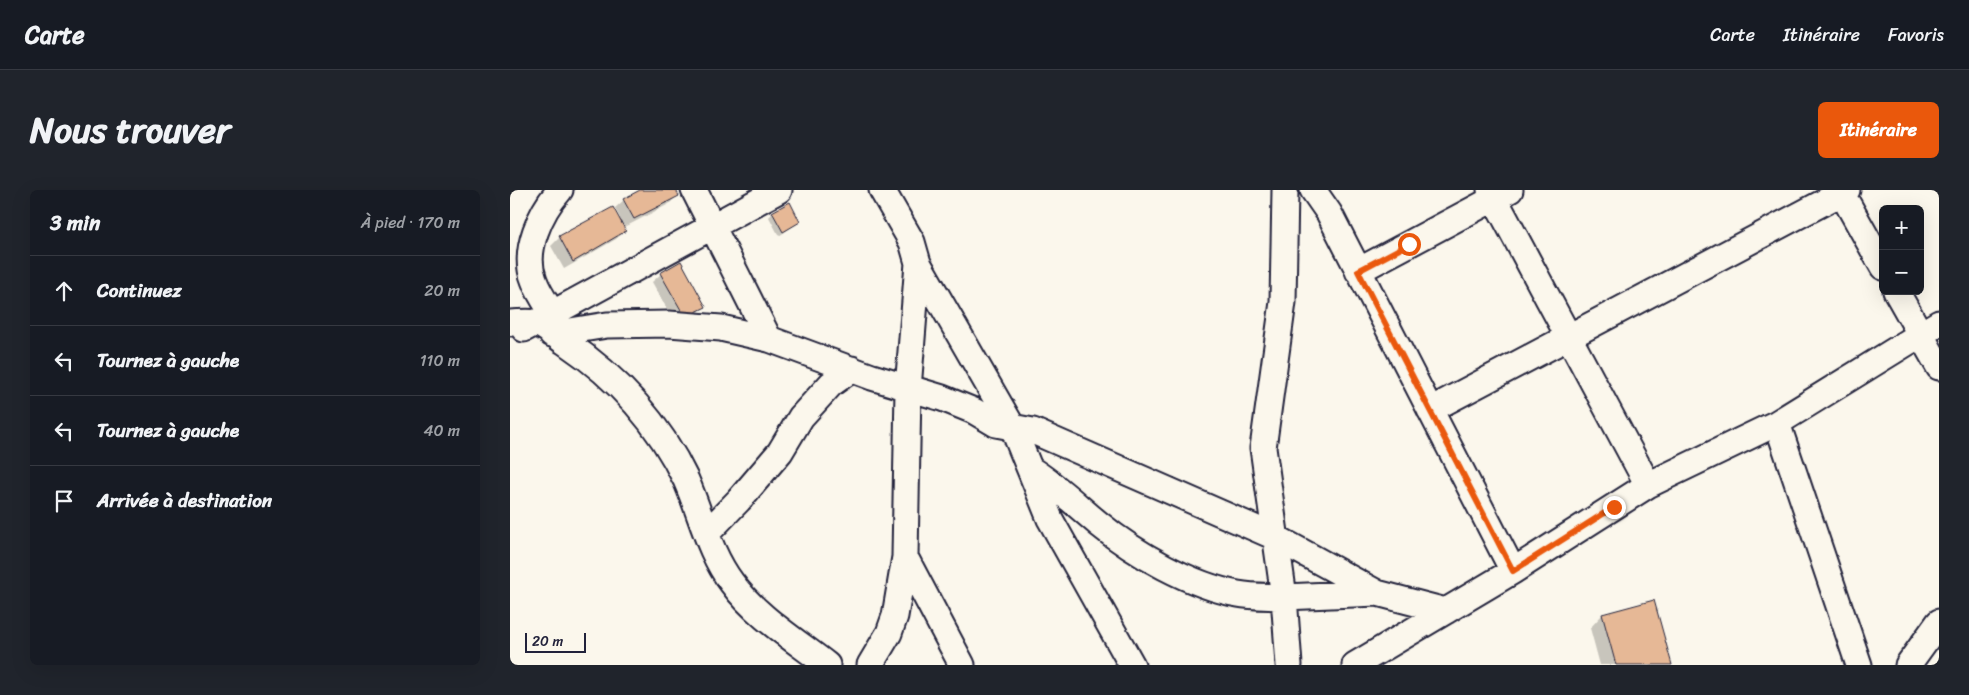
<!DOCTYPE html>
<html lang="fr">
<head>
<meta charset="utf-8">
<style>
  :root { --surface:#171b24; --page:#20242c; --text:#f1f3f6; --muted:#9ea1a6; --line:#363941; --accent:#ea580c }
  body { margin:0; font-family:Sriracha,sans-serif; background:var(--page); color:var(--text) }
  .controls { position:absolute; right:15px; top:15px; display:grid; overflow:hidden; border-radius:8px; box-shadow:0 5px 20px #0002 }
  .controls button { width:45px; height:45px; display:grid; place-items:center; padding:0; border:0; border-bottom:1px solid var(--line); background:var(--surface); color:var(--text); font:25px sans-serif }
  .scale { position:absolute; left:15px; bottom:12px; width:61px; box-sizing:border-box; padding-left:5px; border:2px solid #22223b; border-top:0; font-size:14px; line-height:18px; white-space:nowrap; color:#22223b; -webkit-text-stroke:4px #fbf7ec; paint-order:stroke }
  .stop { position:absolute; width:15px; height:15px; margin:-11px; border:4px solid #ea580c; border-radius:50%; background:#fff }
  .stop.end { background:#ea580c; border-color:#fff; box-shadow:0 1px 5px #0008 }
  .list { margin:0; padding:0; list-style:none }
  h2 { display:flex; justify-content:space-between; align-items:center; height:65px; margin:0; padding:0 20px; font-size:21px }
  h2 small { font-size:16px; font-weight:400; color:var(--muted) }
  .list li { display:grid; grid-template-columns:32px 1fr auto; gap:15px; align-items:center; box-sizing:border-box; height:70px; padding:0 20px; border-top:1px solid var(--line) }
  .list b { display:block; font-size:19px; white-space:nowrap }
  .list em { font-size:16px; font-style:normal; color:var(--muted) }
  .icon { flex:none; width:28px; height:28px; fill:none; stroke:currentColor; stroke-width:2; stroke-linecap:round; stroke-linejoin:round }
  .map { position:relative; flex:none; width:1429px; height:475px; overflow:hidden; border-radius:8px }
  header { display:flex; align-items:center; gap:30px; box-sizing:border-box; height:70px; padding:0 25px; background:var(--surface); border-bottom:1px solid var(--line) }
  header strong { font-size:24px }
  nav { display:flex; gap:28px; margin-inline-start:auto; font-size:18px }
  .intro { display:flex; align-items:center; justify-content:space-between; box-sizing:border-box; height:120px; padding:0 30px }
  h1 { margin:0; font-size:35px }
  .button { padding:12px 22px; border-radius:8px; background:var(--accent); color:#fff; font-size:18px; font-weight:700 }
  main { display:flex; gap:30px; padding:0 30px }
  aside { flex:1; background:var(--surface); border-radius:8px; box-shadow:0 5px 20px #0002 }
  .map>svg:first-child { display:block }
  .shadow { fill:#0003 }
  .building { fill:#e6b896; stroke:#22223b }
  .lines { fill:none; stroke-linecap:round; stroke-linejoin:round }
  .street-casing { stroke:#22223b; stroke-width:29 }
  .street { stroke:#fbf7ec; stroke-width:25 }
  .route { stroke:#ea580c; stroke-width:6 }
</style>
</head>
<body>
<header>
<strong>Carte</strong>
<nav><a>Carte</a><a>Itinéraire</a><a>Favoris</a></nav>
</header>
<div class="intro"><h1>Nous trouver</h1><a class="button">Itinéraire</a></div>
<main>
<aside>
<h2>3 min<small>À pied · 170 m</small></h2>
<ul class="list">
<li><svg class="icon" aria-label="ahead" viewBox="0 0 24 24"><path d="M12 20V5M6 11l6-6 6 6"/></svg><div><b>Continuez</b></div><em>20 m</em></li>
<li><svg class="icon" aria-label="left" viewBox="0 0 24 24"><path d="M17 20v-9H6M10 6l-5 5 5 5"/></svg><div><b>Tournez à gauche</b></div><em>110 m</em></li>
<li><svg class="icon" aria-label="left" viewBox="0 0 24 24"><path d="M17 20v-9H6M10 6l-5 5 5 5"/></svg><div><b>Tournez à gauche</b></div><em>40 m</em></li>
<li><svg class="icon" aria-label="arrive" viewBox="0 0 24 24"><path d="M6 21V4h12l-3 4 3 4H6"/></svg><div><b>Arrivée à destination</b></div></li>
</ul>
</aside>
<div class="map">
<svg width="1429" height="475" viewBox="0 0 1429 475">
  <rect width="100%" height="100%" fill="#fbf7ec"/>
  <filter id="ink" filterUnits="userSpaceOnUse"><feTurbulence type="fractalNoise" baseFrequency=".02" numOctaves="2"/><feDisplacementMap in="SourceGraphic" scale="10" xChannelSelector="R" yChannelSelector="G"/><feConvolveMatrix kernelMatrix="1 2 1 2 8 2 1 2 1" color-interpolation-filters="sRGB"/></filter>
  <g filter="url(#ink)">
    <path class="shadow" d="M132,0H165L168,5L159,14L113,38L115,41L106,49L54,79L41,56L50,47L110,28L105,18L114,10Z
      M263,23L289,32L269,46L259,27Z
      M151,84L194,117L185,125L166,135L142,92Z
      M1143,411L1161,475H1090L1080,438L1092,425Z"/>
    <path class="building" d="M130,0H166L169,6L124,29L113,9Z
      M280,12L290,32L273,42L262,22Z
      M103,17L116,41L63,72L49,46Z
      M171,71L196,117L175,127L150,83Z
      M1144,410L1162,475H1106L1092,424Z"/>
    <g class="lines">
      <defs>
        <path id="street" d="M184,0L259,149
          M775,0L773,112L753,258L774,407L867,403L936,421
          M803,0L819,23L1003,381
          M980,0L1138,295
          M1330,0L1373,77
          M408,73L503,238L540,329L622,475
          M848,81L1000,0
          M1386,101L1429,177
          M43,124C36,113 28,102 24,90C12,61 31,21 50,0
          M0,133C8,133 19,131 26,133C36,137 46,146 55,152C107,187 149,233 176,290C191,324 199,363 222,393C246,426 285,450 317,475
          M14,139L269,0
          M42,144L97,135L159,134L211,138L259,149L362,187L432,208L464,221L486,234L523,241L763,346L867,403
          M920,220L1337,0
          M1267,233L1349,475
          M520,279C546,295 566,315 589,334C624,363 682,396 728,404C743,407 759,406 774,407L779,475
          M197,343L229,310L270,262L291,227L321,194L342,179
          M395,367L452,475
          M360,475L379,443L385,426L395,367L398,199L408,73L402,52L372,0
          M845,475L1003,381L1138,295L1267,233L1429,133
          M1398,475L1429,432"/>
      </defs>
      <use href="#street" class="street-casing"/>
      <use href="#street" class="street"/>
    </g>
  </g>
  <g class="lines" filter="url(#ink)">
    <path class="route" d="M899,54L848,81L1003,381L1104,317"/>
  </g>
</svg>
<div class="controls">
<button>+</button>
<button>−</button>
</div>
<div class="scale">20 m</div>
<div class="stop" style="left:899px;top:54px"></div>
<div class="stop end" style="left:1104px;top:317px"></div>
</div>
</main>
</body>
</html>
